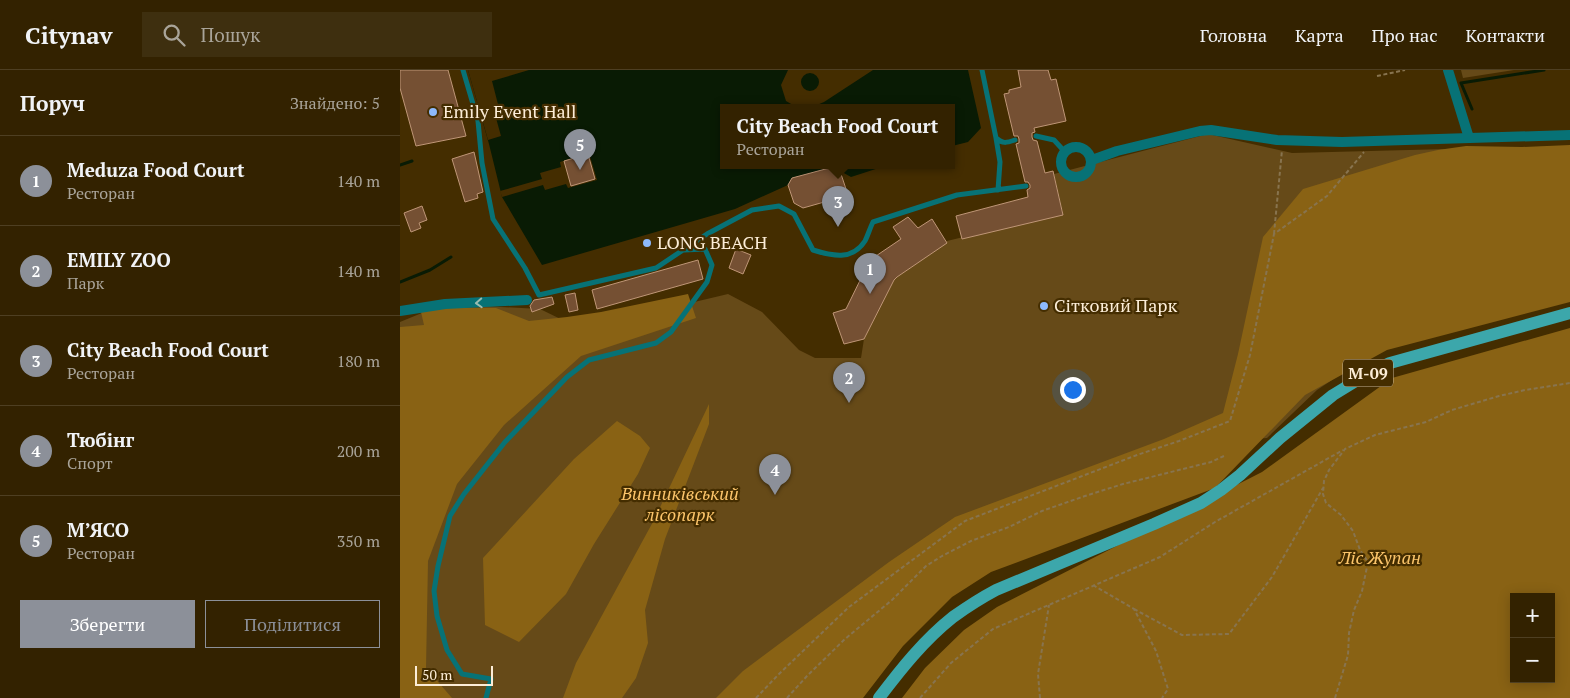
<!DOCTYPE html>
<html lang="uk">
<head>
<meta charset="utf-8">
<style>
  :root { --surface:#320; --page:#3e2f0f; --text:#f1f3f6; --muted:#a9a499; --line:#4e3f22; --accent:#8c9099 }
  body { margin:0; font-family:"PT Serif",serif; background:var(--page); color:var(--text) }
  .controls { position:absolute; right:15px; bottom:15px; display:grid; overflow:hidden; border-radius:0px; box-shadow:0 2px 12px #0003 }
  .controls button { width:45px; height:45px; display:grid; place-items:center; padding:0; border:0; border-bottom:1px solid var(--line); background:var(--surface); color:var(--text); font:25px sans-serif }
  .scale { position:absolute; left:15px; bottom:12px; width:78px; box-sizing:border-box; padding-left:5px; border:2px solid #fcedd7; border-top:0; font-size:14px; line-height:18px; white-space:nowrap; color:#fcedd7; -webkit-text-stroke:4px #442d00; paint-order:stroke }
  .you { position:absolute; left:672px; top:319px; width:18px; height:18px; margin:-12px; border:4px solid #fff; border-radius:50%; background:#1a73e8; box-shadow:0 0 0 8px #1a73e833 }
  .badge { display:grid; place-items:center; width:32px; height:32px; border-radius:50%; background:var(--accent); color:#fff; font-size:16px; font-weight:700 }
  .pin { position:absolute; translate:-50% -41px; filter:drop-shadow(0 1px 2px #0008) }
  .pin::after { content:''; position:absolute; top:26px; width:18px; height:15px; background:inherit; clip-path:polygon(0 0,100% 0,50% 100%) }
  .popup { position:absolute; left:320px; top:34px; width:235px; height:65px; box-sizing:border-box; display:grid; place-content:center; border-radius:0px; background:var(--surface); filter:drop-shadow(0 1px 4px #0005); font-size:16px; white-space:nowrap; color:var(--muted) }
  .popup b { font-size:19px; color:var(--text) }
  .popup::after { content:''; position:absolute; left:50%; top:100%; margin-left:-10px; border:10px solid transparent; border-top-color:var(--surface) }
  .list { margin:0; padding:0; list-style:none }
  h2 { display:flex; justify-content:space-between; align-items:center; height:65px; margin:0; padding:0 20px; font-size:21px }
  h2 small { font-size:16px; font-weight:400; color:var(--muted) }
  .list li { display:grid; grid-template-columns:32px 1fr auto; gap:15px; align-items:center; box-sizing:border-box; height:90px; padding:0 20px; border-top:1px solid var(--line) }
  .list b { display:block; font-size:19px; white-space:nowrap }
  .list p { margin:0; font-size:16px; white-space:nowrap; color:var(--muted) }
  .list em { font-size:16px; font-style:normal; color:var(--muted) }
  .actions { display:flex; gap:10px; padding:15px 20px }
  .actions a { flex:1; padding:11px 0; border:1px solid var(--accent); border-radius:0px; text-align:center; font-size:18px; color:var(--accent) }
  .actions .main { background:var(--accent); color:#fff }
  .icon { flex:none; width:28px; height:28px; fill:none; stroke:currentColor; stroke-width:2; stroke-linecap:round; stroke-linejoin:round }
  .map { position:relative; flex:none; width:1170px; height:628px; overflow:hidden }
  header { display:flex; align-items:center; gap:30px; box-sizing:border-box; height:70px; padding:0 25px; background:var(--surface); border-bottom:1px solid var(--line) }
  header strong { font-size:24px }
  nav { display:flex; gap:28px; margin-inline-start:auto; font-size:18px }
  .search { width:350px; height:45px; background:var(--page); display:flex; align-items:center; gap:12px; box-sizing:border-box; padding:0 18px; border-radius:0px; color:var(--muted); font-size:19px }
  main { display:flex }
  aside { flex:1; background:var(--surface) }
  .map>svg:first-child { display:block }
  .green { fill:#664a18 }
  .forest { fill:#896214; fill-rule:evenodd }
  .water { fill:#091b04 }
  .pier { fill:#442d00 }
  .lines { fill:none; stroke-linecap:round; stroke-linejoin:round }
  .stream { stroke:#091b04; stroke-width:3 }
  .building { fill:#755033; stroke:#bf9677 }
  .path { stroke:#88744f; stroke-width:2; stroke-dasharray:4 2.5; stroke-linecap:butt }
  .service { stroke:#077276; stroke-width:5 }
  .minor { stroke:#077276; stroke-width:10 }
  .primary { stroke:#3ca7ab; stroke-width:12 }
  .oneway { stroke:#9abcb0 }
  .poi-dot { fill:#8db9fc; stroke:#442d00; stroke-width:2 }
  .labels { text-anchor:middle; stroke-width:4.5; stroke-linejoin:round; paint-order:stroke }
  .shield { fill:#442d00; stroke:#c5b396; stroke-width:1 }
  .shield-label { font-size:16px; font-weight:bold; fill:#fcedd7 }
  .poi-label { font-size:18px; fill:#fcedd7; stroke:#442d00; text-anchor:start }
  .park-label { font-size:18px; font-style:italic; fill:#fcc56a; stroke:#442d00 }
</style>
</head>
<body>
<header>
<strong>Citynav</strong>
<div class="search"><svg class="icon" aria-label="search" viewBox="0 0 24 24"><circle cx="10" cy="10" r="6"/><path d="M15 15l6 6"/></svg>Пошук</div>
<nav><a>Головна</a><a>Карта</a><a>Про нас</a><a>Контакти</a></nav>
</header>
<main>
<aside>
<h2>Поруч<small>Знайдено: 5</small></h2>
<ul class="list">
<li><span class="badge">1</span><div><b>Meduza Food Court</b><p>Ресторан</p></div><em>140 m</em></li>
<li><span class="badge">2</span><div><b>EMILY ZOO</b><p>Парк</p></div><em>140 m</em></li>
<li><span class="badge">3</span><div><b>City Beach Food Court</b><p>Ресторан</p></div><em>180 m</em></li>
<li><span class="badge">4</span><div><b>Тюбінг</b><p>Спорт</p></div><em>200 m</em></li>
<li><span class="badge">5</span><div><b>М’ЯСО</b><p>Ресторан</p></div><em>350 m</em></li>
</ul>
<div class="actions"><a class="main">Зберегти</a><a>Поділитися</a></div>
</aside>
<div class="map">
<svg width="1170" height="628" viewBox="0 0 1170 628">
  <rect width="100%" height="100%" fill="#442d00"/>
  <path class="green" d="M1061,0H1114L1063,8Z
    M808,64L892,83L1170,76L977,280L917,320L867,368L843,370L762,394L370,628H0V252L34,238L64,235L140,239L175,256L206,253L328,224L362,242L399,280L415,288H461L464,269L468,260L494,210L504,201L547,171L663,143L654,104Z"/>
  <path class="forest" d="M1170,75V232L987,280L905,325L815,418L591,502L552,527L503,576L463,628H316L343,601L489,492L555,447L764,369L823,343L838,284L863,167L903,119L1015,85L1038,80L1066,76L1122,77Z
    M288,224L296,248L181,286L104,355L57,414L28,491L26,598L52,628H0V257L24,255L21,242L36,238H96L129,251L167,247L201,242Z
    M1170,258V628H502L525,598L564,560L597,537L862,402L992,308ZM1114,527H1151V609H1114Z
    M309,334V354L265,469L245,540L248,573L236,608L222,628H163L176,593L254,450Z
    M217,351L240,366L250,378L238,404L194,474L166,524L119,572L85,555L83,488L174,389Z"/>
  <path class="water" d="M68,0H388L381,15L386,31L398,38H324V96H485L451,107L433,97L392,108L388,115L335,139L142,195L102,127L89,74Z
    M473,0H568L581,58L568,72L552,76V38H410L424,32Z
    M401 12a9 9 0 1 1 18 0a9 9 0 1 1-18 0Z"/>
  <path class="pier" d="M68,0H129L92,11L101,46L96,48L101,66L88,70Z
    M189,83L197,110L168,118L166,114L145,120L143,115L102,127L100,121L142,109L140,103L161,97L160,92Z"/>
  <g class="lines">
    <path class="stream" d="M1072,39L1061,13L1144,0
      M0,95L12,91
      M0,212L30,200L51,187"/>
  </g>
  <path class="building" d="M0,0H48L66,66L16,76L0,18Z
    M618,0H648L651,10L656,9L666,51L634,58L635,62L632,63V67L633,70L637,71L645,103L653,101L663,145L562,169L556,146L628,127L627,120L630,118V115L628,112H625L616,74L619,73V69L618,66H614L604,24L609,23V20L621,17Z
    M74,82L83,122L77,124L78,128L65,132L52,89Z
    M188,84L195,109L171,116L164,91Z
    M433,97L440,101L446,119L442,127L403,138L394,133L388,115L392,108Z
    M22,136L27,150L19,153L21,158L11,162L4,143Z
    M508,147L518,158L532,149L547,173L497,207L494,210L464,269L444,274L433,243L446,239L470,190L501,169L493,157Z
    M336,179L351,185L343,204L329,198Z
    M298,190L303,209L197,239L192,220Z
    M175,223L178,240L169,242L165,225Z
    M152,227L154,234L132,242L130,236L134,230Z"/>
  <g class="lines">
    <path class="path" d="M977,6L1005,0
      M874,164L882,80
      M693,515L734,539L756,581L768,619L762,628
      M734,539L782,565L829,564L872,507L923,418
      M356,628L379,604L449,537L565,451L737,385L779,371L830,351L850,285L874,164L927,126L964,82
      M387,628L407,606L445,569L492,530L526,496L542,486L571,471L609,457L642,441L685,426L723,414L811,392L824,386
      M520,628L551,593L593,559L760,487L815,452L943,380
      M640,628L638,604L649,535
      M935,628L948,585L949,563L954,540L962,521L968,492L960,480L953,461L941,445L926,433L923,424L924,411L929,400L945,379L975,365L1026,352L1052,340L1099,326L1125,320L1170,313"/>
    <path class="service" d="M63,0L78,51L82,93L93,149L125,198L139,225L256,198L307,164L352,140L379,136L394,144L413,180C432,186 452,191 465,171C468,165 470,158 473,152L557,125L626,116
      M582,0L596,68C603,74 606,73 615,70
      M636,66L654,70L665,82
      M596,68L600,92L598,120
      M86,628L91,609L62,604L47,580L37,546L34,521L38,496L50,446L64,424L105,372L167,307L189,290L256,273L271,262L307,212L312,195L305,179L284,180"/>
    <path class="minor" d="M1048,0L1069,68
      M661 92a15 15 0 1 1 30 0a15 15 0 1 1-30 0Z
      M692,90L717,81L800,61L811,60L877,70L942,72L1170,65
      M0,241L45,234L127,230"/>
    <path class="primary" d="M479,628C501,599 524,570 553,547C567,537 581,528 596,520L754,454L801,433L821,420L840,405L880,368L933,325L969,303L990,293L1170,243"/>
  </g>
  <defs><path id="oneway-chevron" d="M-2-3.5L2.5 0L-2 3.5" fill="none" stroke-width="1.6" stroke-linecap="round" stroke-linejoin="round" transform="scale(1.25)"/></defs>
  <use class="oneway" href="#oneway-chevron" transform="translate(79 233) rotate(177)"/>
  <g class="poi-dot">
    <circle cx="33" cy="42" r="5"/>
    <circle cx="247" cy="173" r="5"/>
    <circle cx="644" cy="236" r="5"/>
  </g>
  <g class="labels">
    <rect class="shield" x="943" y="289.5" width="50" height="27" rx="4"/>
    <g class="shield-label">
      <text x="968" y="309">М-09</text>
    </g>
    <g class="poi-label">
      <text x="43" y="48">Emily Event Hall</text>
      <text x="257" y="179">LONG BEACH</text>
      <text x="654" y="242">Сітковий Парк</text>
    </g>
    <g class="park-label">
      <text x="280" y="430">Винниківський<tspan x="280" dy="21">лісопарк</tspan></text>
      <text x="980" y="494">Ліс Жупан</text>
    </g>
  </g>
</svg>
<div class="controls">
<button>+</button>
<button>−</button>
</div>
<div class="scale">50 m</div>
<div class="you"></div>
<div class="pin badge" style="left:470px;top:224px">1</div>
<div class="pin badge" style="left:449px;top:333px">2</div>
<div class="pin badge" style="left:438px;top:157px">3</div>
<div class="popup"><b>City Beach Food Court</b>Ресторан</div>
<div class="pin badge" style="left:375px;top:425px">4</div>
<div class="pin badge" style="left:180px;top:100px">5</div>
</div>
</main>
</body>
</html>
